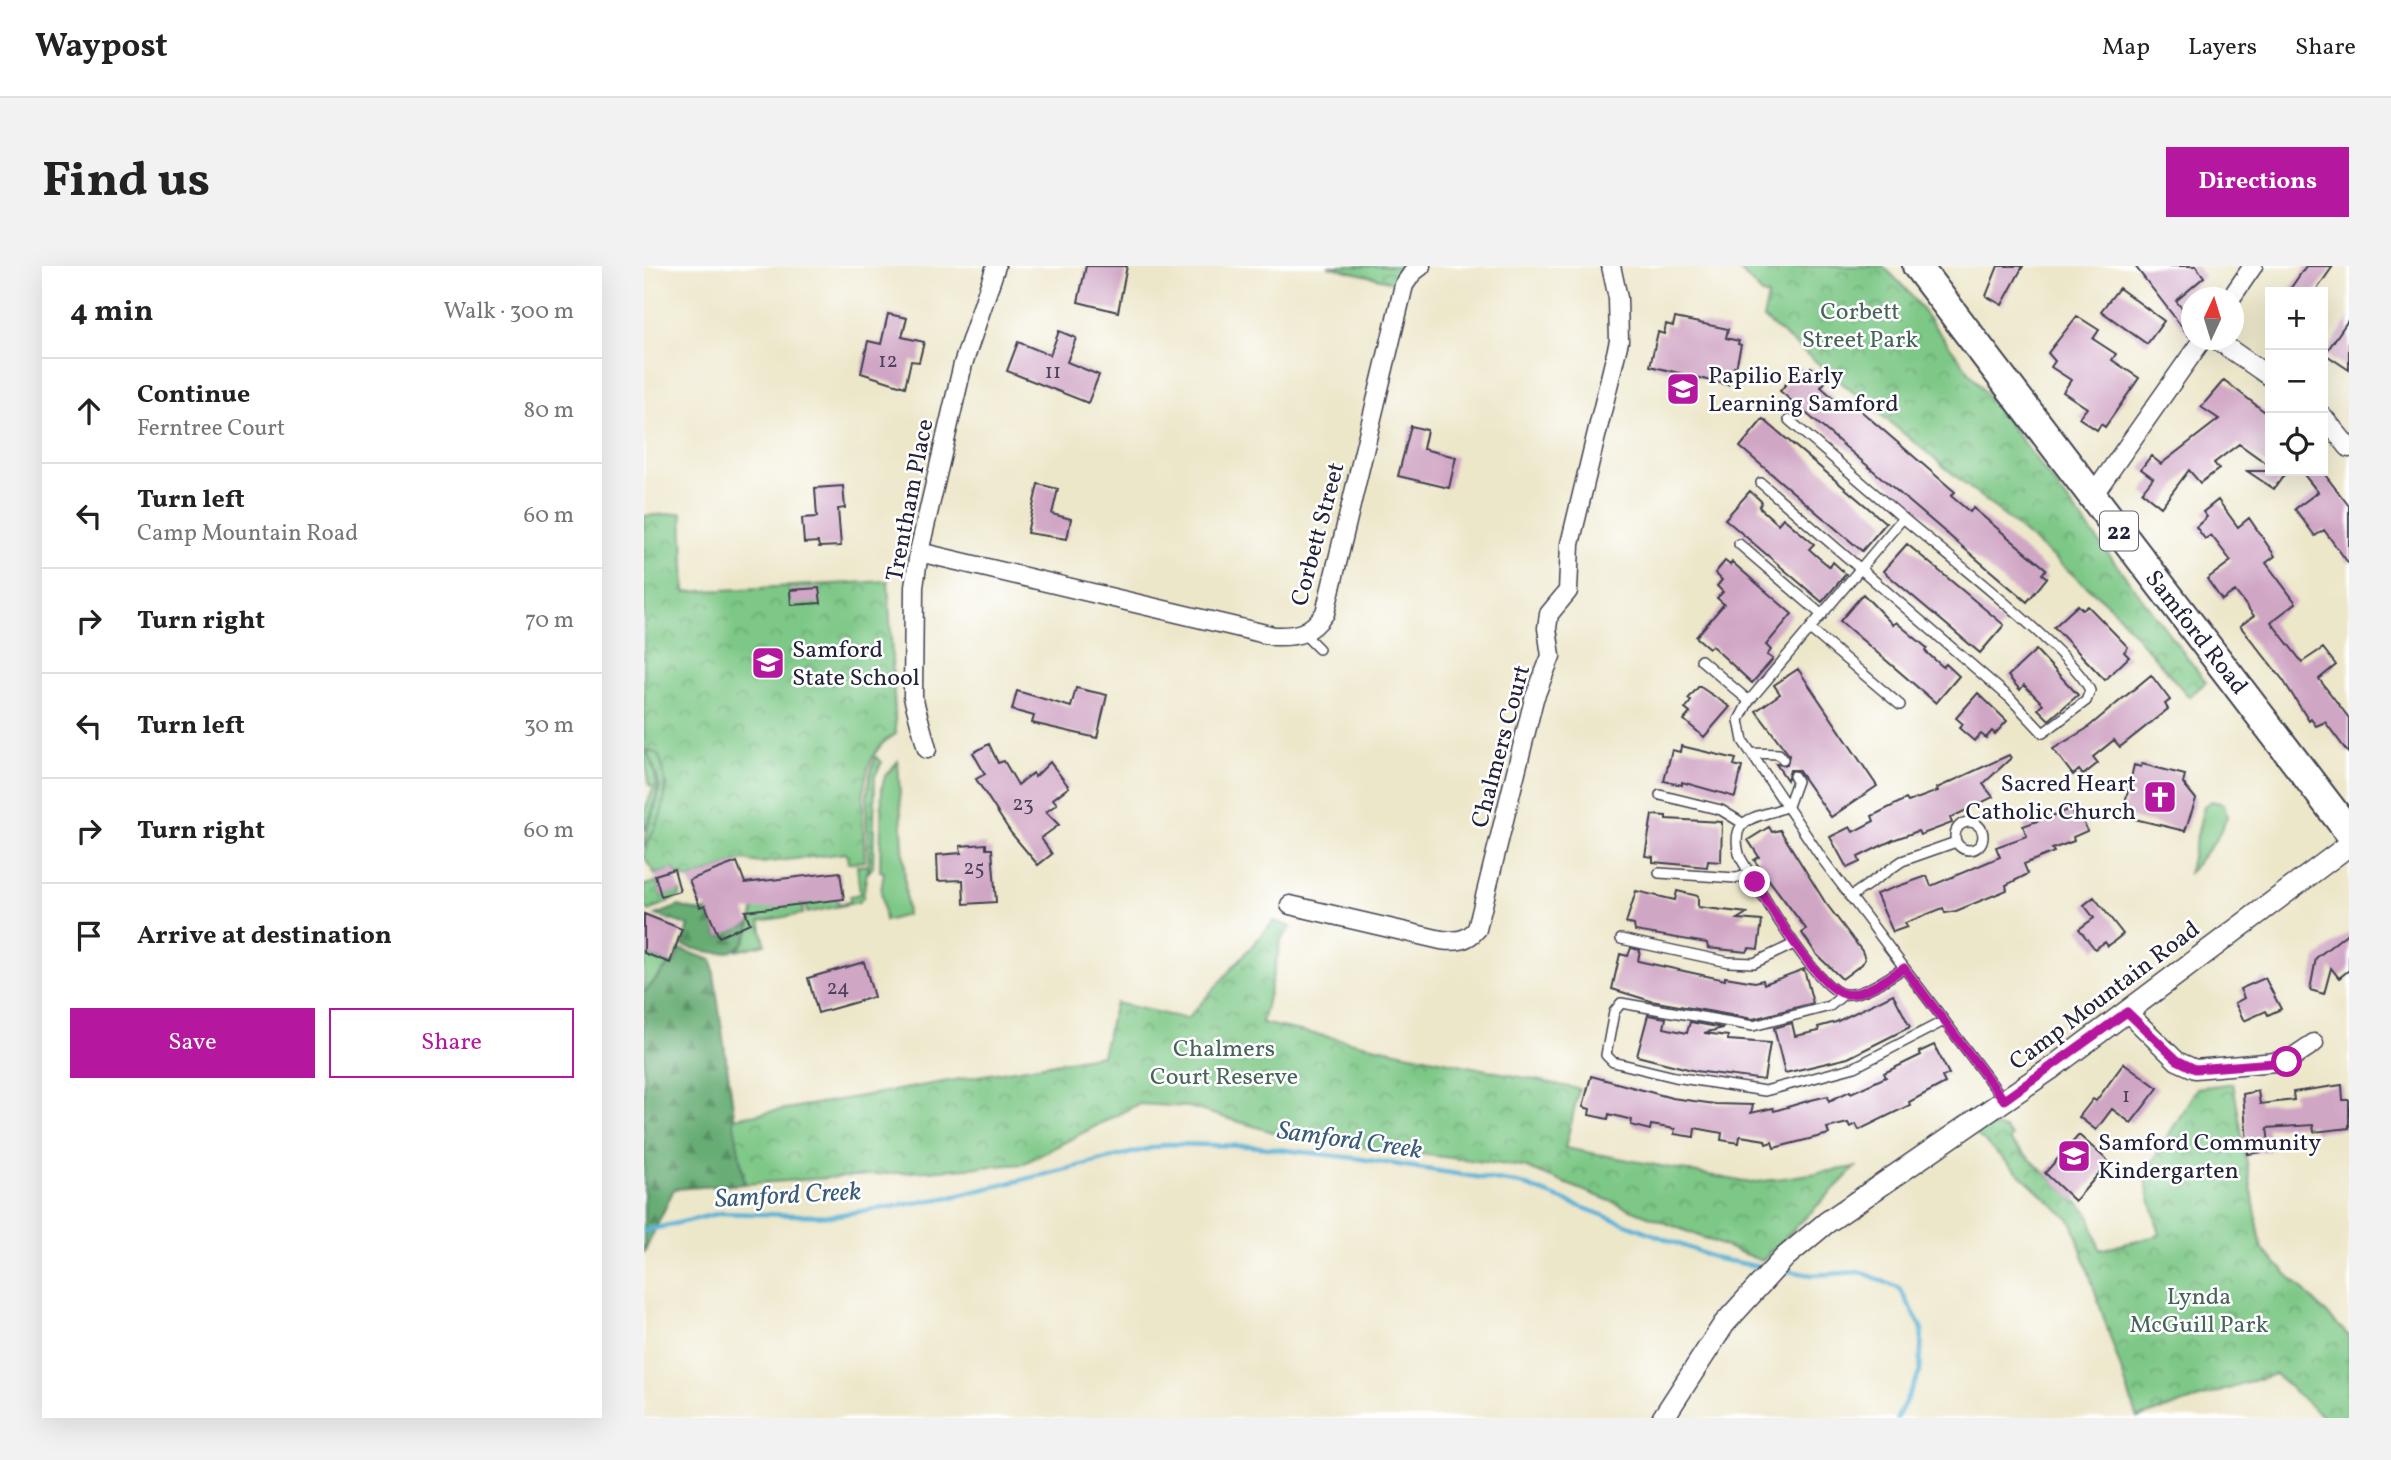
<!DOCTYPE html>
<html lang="en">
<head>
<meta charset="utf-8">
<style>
  :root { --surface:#fff; --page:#f2f2f2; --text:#222; --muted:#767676; --line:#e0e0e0; --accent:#b5179e }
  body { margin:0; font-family:Vollkorn,serif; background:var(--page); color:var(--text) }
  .controls { position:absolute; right:21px; top:21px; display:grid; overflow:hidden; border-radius:0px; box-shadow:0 7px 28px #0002 }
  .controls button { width:63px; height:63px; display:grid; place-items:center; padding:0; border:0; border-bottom:2px solid var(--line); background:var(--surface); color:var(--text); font:35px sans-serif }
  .compass { position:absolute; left:1537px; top:21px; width:63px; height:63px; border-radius:50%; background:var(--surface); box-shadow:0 7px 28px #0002; rotate:4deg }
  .stop { position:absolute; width:21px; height:21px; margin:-16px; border:5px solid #b5179e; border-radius:50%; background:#fff }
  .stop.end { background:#b5179e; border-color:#fff; box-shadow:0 2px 7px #0008 }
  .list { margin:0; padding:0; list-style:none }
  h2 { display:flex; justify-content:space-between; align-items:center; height:91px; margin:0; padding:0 28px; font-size:30px }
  h2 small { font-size:23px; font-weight:400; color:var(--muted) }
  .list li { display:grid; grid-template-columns:46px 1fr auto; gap:21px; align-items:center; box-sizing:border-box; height:105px; padding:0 28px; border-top:2px solid var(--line) }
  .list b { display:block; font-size:26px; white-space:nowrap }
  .list p { margin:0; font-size:23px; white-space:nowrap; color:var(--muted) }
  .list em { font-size:23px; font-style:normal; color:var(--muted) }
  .actions { display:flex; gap:14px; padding:21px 28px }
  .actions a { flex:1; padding:16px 0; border:2px solid var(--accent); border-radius:0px; text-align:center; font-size:24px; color:var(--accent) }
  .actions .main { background:var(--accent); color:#fff }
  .icon { flex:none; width:38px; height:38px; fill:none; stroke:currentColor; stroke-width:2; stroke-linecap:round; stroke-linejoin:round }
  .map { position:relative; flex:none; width:1705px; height:1152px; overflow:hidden; border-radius:0px }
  header { display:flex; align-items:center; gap:42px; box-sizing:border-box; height:98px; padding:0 35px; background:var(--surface); border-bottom:2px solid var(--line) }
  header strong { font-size:33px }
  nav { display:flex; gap:38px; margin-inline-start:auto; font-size:24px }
  .intro { display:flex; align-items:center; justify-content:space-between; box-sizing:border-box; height:168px; padding:0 42px }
  h1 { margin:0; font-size:49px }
  .button { padding:18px 32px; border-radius:0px; background:var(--accent); color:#fff; font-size:24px; font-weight:700 }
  main { display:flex; gap:42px; padding:0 42px }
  aside { flex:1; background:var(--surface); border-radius:0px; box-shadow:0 7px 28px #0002 }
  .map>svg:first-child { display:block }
  .grass { fill:#7dc886; stroke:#507560; stroke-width:2 }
  .forest { fill:url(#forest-firs); stroke:#446757; stroke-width:2 }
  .park { fill:url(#park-crowns); stroke:#507560; stroke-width:2 }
  .garden { fill:url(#garden-dots); stroke:#507560; stroke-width:2 }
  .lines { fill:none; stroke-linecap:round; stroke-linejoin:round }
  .stream { stroke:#58b1d5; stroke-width:4.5 }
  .building { fill:#d0a6c5 }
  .service-casing { stroke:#404050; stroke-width:12 }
  .minor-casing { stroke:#404050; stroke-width:21 }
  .tertiary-casing { stroke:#404050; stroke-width:24 }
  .primary-casing { stroke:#404050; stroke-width:32 }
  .service { stroke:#fff; stroke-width:9 }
  .minor { stroke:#fff; stroke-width:18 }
  .tertiary { stroke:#fff; stroke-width:21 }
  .primary { stroke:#fff; stroke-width:28 }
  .route { stroke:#b5179e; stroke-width:9 }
  .labels { text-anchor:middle; stroke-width:5; stroke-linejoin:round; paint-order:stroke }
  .number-label { font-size:21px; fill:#4e435e }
  .shield { fill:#fff; stroke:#646476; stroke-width:2 }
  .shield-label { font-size:23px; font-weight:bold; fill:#22223b }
  .park-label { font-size:24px; fill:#466459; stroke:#fff }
  .poi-label { font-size:24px; fill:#22223b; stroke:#fff; text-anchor:start }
  .street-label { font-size:24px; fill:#22223b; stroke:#fff }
  .water-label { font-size:26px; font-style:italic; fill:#385b79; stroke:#fff }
</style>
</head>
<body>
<header>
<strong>Waypost</strong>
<nav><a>Map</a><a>Layers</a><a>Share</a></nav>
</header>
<div class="intro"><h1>Find us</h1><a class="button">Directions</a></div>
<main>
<aside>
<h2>4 min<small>Walk · 300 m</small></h2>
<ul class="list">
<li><svg class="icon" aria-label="ahead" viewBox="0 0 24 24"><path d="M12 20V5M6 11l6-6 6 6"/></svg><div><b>Continue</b><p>Ferntree Court</p></div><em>80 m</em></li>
<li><svg class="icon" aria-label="left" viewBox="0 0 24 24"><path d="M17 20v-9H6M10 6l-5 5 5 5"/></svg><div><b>Turn left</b><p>Camp Mountain Road</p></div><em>60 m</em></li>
<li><svg class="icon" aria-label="right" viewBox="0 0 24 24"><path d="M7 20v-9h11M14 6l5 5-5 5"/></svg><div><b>Turn right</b></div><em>70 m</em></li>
<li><svg class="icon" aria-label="left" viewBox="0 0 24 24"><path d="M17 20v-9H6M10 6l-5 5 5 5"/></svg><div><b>Turn left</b></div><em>30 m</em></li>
<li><svg class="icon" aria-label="right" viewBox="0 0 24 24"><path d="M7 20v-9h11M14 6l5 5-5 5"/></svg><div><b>Turn right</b></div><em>60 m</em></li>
<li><svg class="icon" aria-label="arrive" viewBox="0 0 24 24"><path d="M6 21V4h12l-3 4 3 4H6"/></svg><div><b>Arrive at destination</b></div></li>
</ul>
<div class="actions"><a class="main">Save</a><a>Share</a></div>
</aside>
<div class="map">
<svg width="1705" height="1152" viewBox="0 0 1705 1152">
  <defs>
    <pattern id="forest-firs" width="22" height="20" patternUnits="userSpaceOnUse" patternTransform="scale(1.75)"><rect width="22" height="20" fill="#66ac73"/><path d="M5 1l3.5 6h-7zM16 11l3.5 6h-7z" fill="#548c60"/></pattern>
    <pattern id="park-crowns" width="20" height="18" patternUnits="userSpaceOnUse" patternTransform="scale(1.75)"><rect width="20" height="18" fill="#7dc886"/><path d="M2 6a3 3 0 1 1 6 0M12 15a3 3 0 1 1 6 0" fill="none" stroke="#66a26f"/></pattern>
    <pattern id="garden-dots" width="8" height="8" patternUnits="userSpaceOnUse" patternTransform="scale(1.75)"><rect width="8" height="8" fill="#7dc886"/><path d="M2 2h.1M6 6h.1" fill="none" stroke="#66a26f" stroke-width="1.8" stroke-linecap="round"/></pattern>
  </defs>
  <rect width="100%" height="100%" fill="#fff"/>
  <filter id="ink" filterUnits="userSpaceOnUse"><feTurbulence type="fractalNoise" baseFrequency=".0143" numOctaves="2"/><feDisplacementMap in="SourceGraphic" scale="14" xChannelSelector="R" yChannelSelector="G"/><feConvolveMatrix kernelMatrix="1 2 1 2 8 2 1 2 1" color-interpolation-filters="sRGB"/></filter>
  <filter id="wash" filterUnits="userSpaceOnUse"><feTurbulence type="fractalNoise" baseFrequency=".00686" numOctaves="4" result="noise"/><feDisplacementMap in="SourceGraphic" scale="28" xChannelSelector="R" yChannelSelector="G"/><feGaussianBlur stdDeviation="1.57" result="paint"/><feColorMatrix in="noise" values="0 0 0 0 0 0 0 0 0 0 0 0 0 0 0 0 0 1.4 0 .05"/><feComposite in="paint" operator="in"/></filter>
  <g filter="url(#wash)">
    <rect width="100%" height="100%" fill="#ede7ca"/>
    <path class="grass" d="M6,484L4,488C18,522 15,532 0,565V546L10,521L5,519L0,486Z
      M254,495L263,649L241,655L237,625L240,606L236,605L238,521L241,510Z
      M1567,535L1580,538L1583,551L1573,572L1544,608L1560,540Z
      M224,599L219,631L215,636L163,647L159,621L193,634L194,638L206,636V630L216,628L213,600Z
      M157,620L159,648L116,655L121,678L92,685C106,674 106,657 110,642Z
      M0,687L26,697L0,727Z"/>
    <path class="forest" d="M35,640L57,646L64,644L75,671L106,657C102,697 66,688 38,679L45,660L12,649Z
      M35,683L68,694L100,918L30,923L0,987V727L26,697L30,698Z"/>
    <path class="park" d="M684,0H756L749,16Z
      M1092,0H1239L1262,23L1562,416L1545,431L1468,342L1359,249L1119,52L1124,30L1118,28Z
      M38,247L41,326L244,315L252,468C209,489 220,554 221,595L204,597L202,587L116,597L99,594L45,614L32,608L30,603L11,609C8,603 2,595 0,589C0,585 21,535 23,521L6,484L0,486V250Z
      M630,655L647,661L637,674L618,757L935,823L921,882L1107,917L1212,901L1118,995L880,901L653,873L545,841L494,838L379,898L101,918L89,852L458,789L471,737L543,753Z
      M1589,817L1618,983L1705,1070V1152H1680L1631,1108L1493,1152L1428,956L1332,868L1345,860L1361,863L1368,871L1365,874L1444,946L1456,984L1516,969L1500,910L1553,822Z"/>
    <path class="garden" d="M6,484L15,490C27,524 21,551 0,581C0,558 19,537 14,515C12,506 7,497 4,488Z
      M232,491L238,496L231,510L229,601L225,606C224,569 217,524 232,491Z
      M13,616L17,630L36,624V630L5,645L0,638V619Z"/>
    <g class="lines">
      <path class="stream" d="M0,965L77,947L187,950L308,931L524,878L606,880L711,892L877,918L1074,993L1123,1002
        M1139,1004L1168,1009L1218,1006L1256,1023L1278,1062L1276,1106L1253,1152"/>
    </g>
    <g id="blocks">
      <path class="building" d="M442,0H483L474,46L434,36Z
        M1354,0H1379L1358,39L1342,30Z
        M1491,0H1552L1560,11L1532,35L1548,55V68L1545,70Z
        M1662,0H1689L1671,26H1644Z
        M1475,22L1520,55L1503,78L1457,45Z
        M244,48L263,52L258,71L280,76L275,96L267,95L261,121L217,107L224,75L237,78Z
        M1433,50L1455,64L1449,73L1472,88L1468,94L1495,112L1461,161L1457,158L1453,164L1435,152L1443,142L1419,126L1427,114L1407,101L1411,95L1404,87Z
        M1031,52L1084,63L1082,72L1095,75L1094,78L1097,79L1092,102L1090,101L1084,119L1006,100L1014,66L1020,68L1022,58L1029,60Z
        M1705,53V104L1681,88Z
        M415,65L432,72L423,96L455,109L444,137L363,105L374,76L406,89Z
        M1157,101L1163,106L1167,101L1182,115L1177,121L1196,138L1202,132L1311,226L1307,230L1326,246L1329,242L1402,303L1398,308L1403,312L1383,336L1136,125Z
        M1580,114L1626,150V200L1595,178L1570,197L1575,203L1556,217L1545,204L1517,241L1498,226L1509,212L1497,203L1507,190L1517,198L1575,153L1557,141Z
        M1119,153L1242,257L1218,285L1096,181Z
        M767,160L783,164L779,183L812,191L805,222L754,210Z
        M1603,205H1643L1630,223Z
        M1657,205H1678L1705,240V298L1680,264L1671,270L1651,243L1674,226Z
        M394,218L414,223L408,248L427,253L423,273L383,267Z
        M199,220L201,242L194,243L197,280L175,281L174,276L160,277L158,252L173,251L171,222Z
        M1106,225L1118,236L1115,241L1134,258L1139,252L1170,278L1165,283L1174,291L1186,301L1189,296L1202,308L1178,336L1081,253Z
        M1574,234L1594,261L1605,252L1631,290L1622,297L1652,337L1627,356L1658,396L1679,382L1692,399L1675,413L1705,452V488L1681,456L1672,460L1667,453L1665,455L1639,414L1596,360L1610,350L1591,325L1578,334L1563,313L1587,295L1567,269L1561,273L1552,261L1563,251L1559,246Z
        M1263,278L1360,359L1336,387L1239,305Z
        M1081,295L1086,299L1088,296L1148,348L1122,379L1127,384L1123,389L1129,393L1108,417L1068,380L1065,382L1052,371L1080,338L1073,332L1079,326L1073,320L1078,314L1071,307Z
        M175,322L177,337L147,339L146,324Z
        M1219,328L1249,359L1252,356L1283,382L1281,385L1299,401L1302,398L1315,410L1292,437L1196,355Z
        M1434,339L1439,344L1444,340L1484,381L1480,386L1485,391L1461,414L1410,361Z
        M1392,384L1434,429L1405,454L1394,443L1399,438L1380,419L1376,424L1364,410Z
        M1154,403L1233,520L1187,551L1154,504H1146L1143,514L1132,498L1143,499L1145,489L1112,445L1136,428L1130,419Z
        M1507,409L1526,434L1521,438L1524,443L1476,481L1470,474L1449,491L1454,497L1439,509L1435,504L1429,509L1409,483L1442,463Z
        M1055,420L1086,441L1060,471L1040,454L1046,447L1041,443L1047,435L1044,433Z
        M432,422L463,429L453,472L388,457L390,450L368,444L373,425L427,441Z
        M1334,427L1363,455L1351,468L1348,465L1342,472L1337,468L1330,475L1315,462L1319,458L1312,452Z
        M345,478L354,497L360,495L374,519L389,507L391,511L406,496L425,521L409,533L413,538L402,546L415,559L397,572L408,588L394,599L367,567L332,513L341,508L329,487Z
        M1037,480L1092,493L1090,499L1098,501L1091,531L1038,516V519L1020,515L1028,484L1036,486Z
        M1365,489L1367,492L1339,518L1349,531L1306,552L1308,557L1276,569L1274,565L1249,574L1214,591L1216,596L1203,602L1186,571L1206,561L1209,566L1230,555L1228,550L1262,533L1264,536L1294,525L1293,522Z
        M1498,498L1541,509L1539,517L1552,533L1541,565L1478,550L1490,499L1497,501Z
        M1427,543L1432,555L1438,552L1443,565L1429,571L1430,575L1408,583L1410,586L1380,598L1384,608L1362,619L1363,624L1312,645L1301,647L1299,642L1261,657L1263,661L1249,666L1232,628L1283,610L1287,620L1356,591L1352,581L1383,570L1379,560Z
        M1008,549L1022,550V553L1078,556L1077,596L1064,595L1063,601L1009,596V591L1001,590Z
        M1125,561L1128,566L1136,564L1181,636L1218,685L1221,693L1218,698L1198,713L1173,689L1158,667L1162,663L1110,594L1115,591L1104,574Z
        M342,578V583H348L352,636L320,638L319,614L294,615L293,589L317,587L316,580Z
        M93,596L101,617L196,606L200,633L101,645L106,657L75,671L61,639L56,641L45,614Z
        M30,603L36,625L17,630L11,609Z
        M992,625L1031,634L1033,625L1054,630V641L1103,647L1093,653L1118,655L1114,683L1105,682L1103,686L1064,682L1063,677L991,665L990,659L982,657Z
        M1450,631L1479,668L1464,680L1461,676L1451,683L1435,663L1450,652L1440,639Z
        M0,648L38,663L26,697L0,687Z
        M1705,666V704L1695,712L1687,702L1680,728L1666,724L1672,692Z
        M987,682L996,684L994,695L1081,714V711L1111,716L1119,714L1120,718L1160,703L1169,737L1109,753L1007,735L968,723L976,688L984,690Z
        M220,696L230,731L174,747L164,712Z
        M1621,712L1637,743L1624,749L1622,745L1600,755L1591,737L1600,732L1596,723Z
        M1249,728L1266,761L1204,792L1141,807L1130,762L1148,757L1151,770L1175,765L1174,761L1192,756Z
        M1004,749L1022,752L1020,762L1043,767L1046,756L1079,762L1060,767L1084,770V774L1126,777L1120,814L1052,805L993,790Z
        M1290,779L1305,808L1298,811L1301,817L1265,836L1266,839L1215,864L1212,858L1206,861L1204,857L1183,862L1185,868L1130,882L1128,876L1122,878L1121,874L1096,870L1095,877L1077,874L1078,867L1051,862L1050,871L1030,868L1031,863L1007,859L1006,864L987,859L988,854L965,848L964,853L945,849L946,843L939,841L947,810L1028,832L1071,838L1109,839L1107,847L1129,842L1130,845L1167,834L1184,830L1185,835L1206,825L1207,827L1242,811L1240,807L1277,789L1275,786Z
        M1480,797L1514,822L1487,857L1468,843L1452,864L1435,851L1449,833L1452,835Z
        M1698,819L1699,834H1705V862L1670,866L1669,859L1623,862L1626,885L1604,888L1599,828L1614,825L1616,838L1650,834L1649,826Z
        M1435,869L1465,896L1431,935L1401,907Z"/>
    </g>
  </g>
  <g filter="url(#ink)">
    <use href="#blocks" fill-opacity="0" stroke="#404050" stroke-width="2"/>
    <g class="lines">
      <defs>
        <path id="service" d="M1145,154L1259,252L1105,435L1095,454L1099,475L1179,594L1360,834
          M1117,217L1366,432L1399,467L1442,435L1446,425C1435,392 1294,282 1259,252
          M1095,278L1178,349
          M1166,363L1256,439
          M660,368L675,383
          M1057,394L1105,435
          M1108,487L1135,488L1139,493
          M1150,510L1153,515L1144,540C1115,553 1083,548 1096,591C1111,617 1173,724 1200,728C1218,731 1245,711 1260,702
          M1016,529L1077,544L1100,558
          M1311 570a14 14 0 1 1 28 0a14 14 0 1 1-28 0Z
          M1015,607L1092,612L1106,608
          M1206,631L1258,595L1312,576
          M977,673L1084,696L1110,697L1150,678
          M1200,728L1186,740L1109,760L977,737L970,746L962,789L969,796L1031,811L1121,825L1211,801L1300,755"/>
        <path id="minor" d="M1587,32L1609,0
          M1573,74L1626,111
          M1679,150L1705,182
          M1449,229L1558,74
          M275,286L630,370C654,371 667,367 681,347L760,19L769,6L777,0
          M283,483L269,431L270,321L275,286L319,98L352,0
          M646,639L797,674C812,676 823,675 833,663L890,433L907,390L903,362L905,348L924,325L926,278L975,75L974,32L967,0
          M1483,746L1533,795L1551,803L1643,795L1670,777"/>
        <path id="tertiary" d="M1019,1152L1080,1058L1141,991L1182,957L1409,801L1705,579"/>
        <path id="primary" d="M1273,0L1705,566"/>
      </defs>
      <use href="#service" class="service-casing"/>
      <use href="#minor" class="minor-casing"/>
      <use href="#tertiary" class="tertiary-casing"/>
      <use href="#primary" class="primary-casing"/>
      <use href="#service" class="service"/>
      <use href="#minor" class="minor"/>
      <use href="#tertiary" class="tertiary"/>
      <use href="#primary" class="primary"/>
    </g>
  </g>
  <g class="lines" filter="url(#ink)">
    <path class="route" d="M1111,616C1124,638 1177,725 1201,728C1219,731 1245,711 1260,702L1360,834L1483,746L1533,794L1551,803L1643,796"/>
  </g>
  <defs>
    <symbol id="school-square" viewBox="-11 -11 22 22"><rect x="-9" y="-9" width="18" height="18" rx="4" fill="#b5179e" stroke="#fff"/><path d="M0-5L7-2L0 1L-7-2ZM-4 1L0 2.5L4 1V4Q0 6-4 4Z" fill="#fff"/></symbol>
    <symbol id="church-square" viewBox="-11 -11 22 22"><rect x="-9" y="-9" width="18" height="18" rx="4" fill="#b5179e" stroke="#fff"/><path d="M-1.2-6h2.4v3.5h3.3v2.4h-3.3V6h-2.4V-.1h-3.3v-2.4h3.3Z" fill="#fff"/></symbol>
  </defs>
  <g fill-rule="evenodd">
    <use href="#school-square" x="1020" y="104" width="38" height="38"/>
    <use href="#school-square" x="105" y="378" width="38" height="38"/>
    <use href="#church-square" x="1497" y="512" width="38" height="38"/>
    <use href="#school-square" x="1411" y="871" width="38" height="38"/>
  </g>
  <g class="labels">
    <g class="number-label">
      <text x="244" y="101">12</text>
      <text x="409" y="112">11</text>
      <text x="379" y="544">23</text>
      <text x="330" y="608">25</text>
      <text x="194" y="728">24</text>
      <text x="1482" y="836">1</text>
    </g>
    <rect class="shield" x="1456" y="245.5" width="38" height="39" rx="5"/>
    <g class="shield-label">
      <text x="1475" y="273">22</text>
    </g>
    <g class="park-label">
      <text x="1216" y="53">Corbett<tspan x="1216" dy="28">Street Park</tspan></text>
      <text x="580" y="790">Chalmers<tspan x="580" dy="28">Court Reserve</tspan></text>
      <text x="1555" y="1038">Lynda<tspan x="1555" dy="28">McGuill Park</tspan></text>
    </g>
    <g class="poi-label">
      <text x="1064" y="117">Papilio Early<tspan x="1064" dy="28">Learning Samford</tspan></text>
      <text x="148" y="391">Samford<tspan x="148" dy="28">State School</tspan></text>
      <text x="1492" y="525" text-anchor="end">Sacred Heart<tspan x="1492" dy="28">Catholic Church</tspan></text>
      <text x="1454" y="884">Samford Community<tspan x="1454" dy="28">Kindergarten</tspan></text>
    </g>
    <g class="street-label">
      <text transform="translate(265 234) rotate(-79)" y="8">Trentham Place</text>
      <text transform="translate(673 268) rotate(-75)" y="8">Corbett Street</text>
      <text transform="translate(1553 366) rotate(52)" y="8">Samford Road</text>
      <text transform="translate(856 480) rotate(-75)" y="8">Chalmers Court</text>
      <text transform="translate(1460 729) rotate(-37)" y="8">Camp Mountain Road</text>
    </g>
    <g class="water-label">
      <text transform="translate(706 873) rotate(8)" y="9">Samford Creek</text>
      <text transform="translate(144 928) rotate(-3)" y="9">Samford Creek</text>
    </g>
  </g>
</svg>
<div class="controls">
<button>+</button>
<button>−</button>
<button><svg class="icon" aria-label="locate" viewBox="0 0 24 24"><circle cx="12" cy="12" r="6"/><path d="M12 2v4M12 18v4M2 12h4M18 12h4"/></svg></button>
</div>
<svg class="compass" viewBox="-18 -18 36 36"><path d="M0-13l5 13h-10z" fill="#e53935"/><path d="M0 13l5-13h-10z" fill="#767676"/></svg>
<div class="stop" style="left:1643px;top:796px"></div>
<div class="stop end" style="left:1111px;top:616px"></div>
</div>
</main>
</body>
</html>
